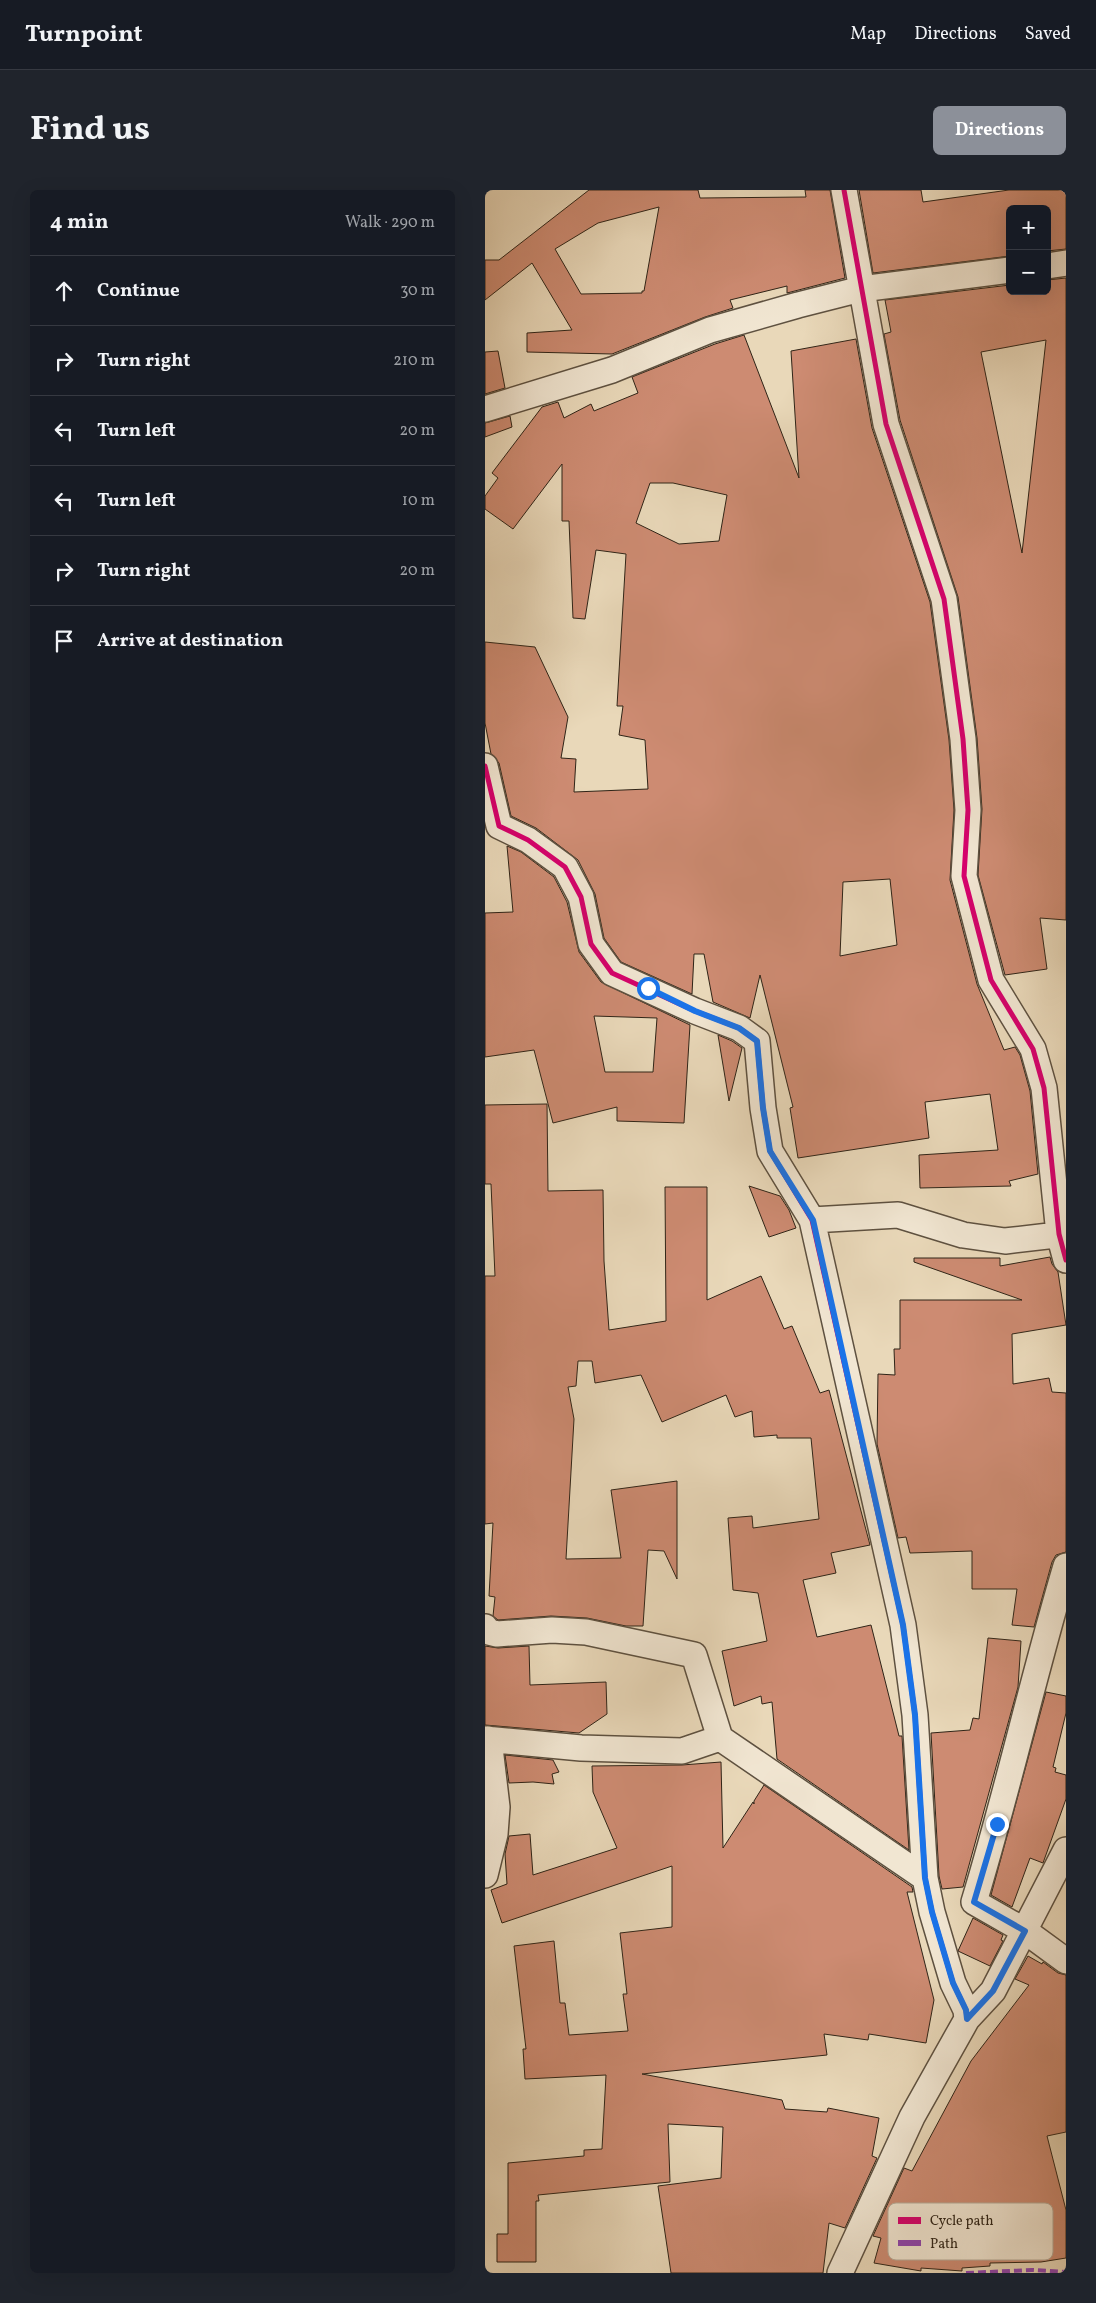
<!DOCTYPE html>
<html lang="en">
<head>
<meta charset="utf-8">
<style>
  :root { --surface:#171b24; --page:#20242c; --text:#f1f3f6; --muted:#9ea1a6; --line:#363941; --accent:#8c9099 }
  body { margin:0; font-family:Vollkorn,serif; background:var(--page); color:var(--text) }
  .controls { position:absolute; right:15px; top:15px; display:grid; overflow:hidden; border-radius:8px; box-shadow:0 5px 20px #0002 }
  .controls button { width:45px; height:45px; display:grid; place-items:center; padding:0; border:0; border-bottom:1px solid var(--line); background:var(--surface); color:var(--text); font:25px sans-serif }
  .stop { position:absolute; width:15px; height:15px; margin:-11px; border:4px solid #1a73e8; border-radius:50%; background:#fff }
  .stop.end { background:#1a73e8; border-color:#fff; box-shadow:0 1px 5px #0008 }
  .list { margin:0; padding:0; list-style:none }
  h2 { display:flex; justify-content:space-between; align-items:center; height:65px; margin:0; padding:0 20px; font-size:21px }
  h2 small { font-size:16px; font-weight:400; color:var(--muted) }
  .list li { display:grid; grid-template-columns:32px 1fr auto; gap:15px; align-items:center; box-sizing:border-box; height:70px; padding:0 20px; border-top:1px solid var(--line) }
  .list b { display:block; font-size:19px; white-space:nowrap }
  .list em { font-size:16px; font-style:normal; color:var(--muted) }
  .icon { flex:none; width:28px; height:28px; fill:none; stroke:currentColor; stroke-width:2; stroke-linecap:round; stroke-linejoin:round }
  .map { position:relative; flex:none; width:581px; height:2083px; overflow:hidden; border-radius:8px }
  header { display:flex; align-items:center; gap:30px; box-sizing:border-box; height:70px; padding:0 25px; background:var(--surface); border-bottom:1px solid var(--line) }
  header strong { font-size:24px }
  nav { display:flex; gap:28px; margin-inline-start:auto; font-size:18px }
  .intro { display:flex; align-items:center; justify-content:space-between; box-sizing:border-box; height:120px; padding:0 30px }
  h1 { margin:0; font-size:35px }
  .button { padding:12px 22px; border-radius:8px; background:var(--accent); color:#fff; font-size:18px; font-weight:700 }
  main { display:flex; gap:30px; padding:0 30px }
  aside { flex:1; background:var(--surface); border-radius:8px; box-shadow:0 5px 20px #0002 }
  .map>svg:first-child { display:block }
  .building { fill:#cd8b72; stroke:#2f2417; fill-rule:evenodd }
  .lines { fill:none; stroke-linecap:round; stroke-linejoin:round }
  .minor-casing { stroke:#5e5140; stroke-width:28 }
  .minor { stroke:#f1e6d2; stroke-width:25 }
  .quiet { stroke:#8e44ad; stroke-width:4; stroke-dasharray:8 4; stroke-linecap:butt }
  .cycleway-casing { stroke:#f1e6d2; stroke-width:8 }
  .cycleway { stroke:#d6006c; stroke-width:5 }
  .route { stroke:#1a73e8; stroke-width:6 }
  .key { fill:#f1e6d2; stroke:#b7ac9a; stroke-width:1 }
  .key-label { font-size:14px; fill:#2f2417 }
</style>
</head>
<body>
<header>
<strong>Turnpoint</strong>
<nav><a>Map</a><a>Directions</a><a>Saved</a></nav>
</header>
<div class="intro"><h1>Find us</h1><a class="button">Directions</a></div>
<main>
<aside>
<h2>4 min<small>Walk · 290 m</small></h2>
<ul class="list">
<li><svg class="icon" aria-label="ahead" viewBox="0 0 24 24"><path d="M12 20V5M6 11l6-6 6 6"/></svg><div><b>Continue</b></div><em>30 m</em></li>
<li><svg class="icon" aria-label="right" viewBox="0 0 24 24"><path d="M7 20v-9h11M14 6l5 5-5 5"/></svg><div><b>Turn right</b></div><em>210 m</em></li>
<li><svg class="icon" aria-label="left" viewBox="0 0 24 24"><path d="M17 20v-9H6M10 6l-5 5 5 5"/></svg><div><b>Turn left</b></div><em>20 m</em></li>
<li><svg class="icon" aria-label="left" viewBox="0 0 24 24"><path d="M17 20v-9H6M10 6l-5 5 5 5"/></svg><div><b>Turn left</b></div><em>10 m</em></li>
<li><svg class="icon" aria-label="right" viewBox="0 0 24 24"><path d="M7 20v-9h11M14 6l5 5-5 5"/></svg><div><b>Turn right</b></div><em>20 m</em></li>
<li><svg class="icon" aria-label="arrive" viewBox="0 0 24 24"><path d="M6 21V4h12l-3 4 3 4H6"/></svg><div><b>Arrive at destination</b></div></li>
</ul>
</aside>
<div class="map">
<svg width="581" height="2083" viewBox="0 0 581 2083">
  <rect width="100%" height="100%" fill="#e9d8b9"/>
  <filter id="stains"><feTurbulence type="fractalNoise" baseFrequency=".004" numOctaves="4"/><feColorMatrix values="0 0 0 0 .2 0 0 0 0 .09 0 0 0 0 .02 0 0 0 .5 -.17"/></filter>
  <radialGradient id="worn" r=".72"><stop offset=".6" stop-color="#630" stop-opacity="0"/><stop offset="1" stop-color="#630" stop-opacity=".3"/></radialGradient>
  <path class="building" d="M104,0H213L215,8L321,7L320,0H345L360,88L302,103V96L245,110L248,118L220,127L127,164L42,162V143L87,140L47,73L0,110V70H14ZM174,17L159,101H157V103L96,104L70,59L113,33Z
    M374,0H436L438,12L524,0H581V59L562,61V19H525V66L388,83Z
    M581,88V730L555,728L562,779L520,785L493,685L497,619L492,548L473,407L415,230L399,144L406,142L400,110L525,95V101H562V90ZM561,150L537,363L496,162Z
    M259,145L314,288L306,161L371,149L387,238L445,412L464,550L469,620L465,690L492,794L519,860L530,857L535,865L545,901L553,984L524,991L526,996L435,998L434,965L513,960L505,904L440,912L444,948L313,968L305,918L308,917L275,785L265,828L228,812L219,764H209L207,804L136,772L119,748L110,704L93,670L51,638L26,626L14,573L6,564L0,533V452L50,457L83,527L76,568L91,569L89,602L163,599L160,550L134,545L138,516H132L141,364L111,360L100,429L88,428L84,331H77V274L28,339L0,319V306L13,288L7,283L57,217L73,212L79,228L106,214L109,221L153,203L147,187L230,154ZM165,293H188L242,305L234,351L194,354L151,333ZM405,689L412,755L355,766L358,692Z
    M13,161L20,198L0,204V162Z
    M25,226L27,237L0,247V233Z
    M22,656L36,662L69,687L82,712L94,762L116,792L205,835L199,933L132,931V917L68,933L49,860L0,867V723L28,722ZM109,826L172,828L168,882H120Z
    M233,845L247,851L257,858L244,911Z
    M62,914L63,1001L118,1000L119,1071L124,1140L181,1131L180,997H222V1110L276,1086L299,1139L307,1136L335,1203L344,1200L385,1355L346,1363L351,1383L318,1390L332,1447L386,1435L414,1546H417L424,1660L292,1569L287,1512L277,1514L276,1506L249,1516L237,1461L282,1451L273,1403L248,1400L243,1328L267,1326L268,1338L334,1329L326,1248H292V1245L269,1247L267,1221L250,1227L241,1205L177,1232L156,1185L110,1193L107,1171H93L91,1196L83,1197L89,1229L81,1369L136,1368L126,1300L192,1291V1389L179,1361L163,1360L158,1436H141L102,1428L66,1426L13,1430L8,1426L10,1407L4,1406L8,1333L0,1334V1086H10L6,994H0V915Z
    M264,996L295,1006L304,1020L311,1038L284,1047Z
    M565,1067L567,1074L573,1082L581,1135L527,1144L528,1194L564,1188L567,1202L581,1203V1362L571,1365L567,1372L549,1437L527,1435L532,1399H487V1361L425,1363L421,1347L413,1348L392,1254L393,1184L410,1185L409,1159H415V1110H537L429,1072V1068H515V1076Z
    M503,1448L536,1451L533,1497L478,1697L457,1699L454,1686L446,1543L485,1540L488,1528L494,1529Z
    M0,1456L13,1458L44,1456L45,1495L121,1492L122,1524L94,1543L0,1535Z
    M561,1502L581,1506V1523L568,1577L571,1578L570,1582L581,1585V1609L558,1673L545,1668L527,1717L506,1705Z
    M20,1565L68,1570L74,1582L67,1584L69,1594L48,1592L24,1593Z
    M236,1572L238,1658L268,1612L269,1614V1611L279,1595L427,1697L428,1702H422L449,1810L441,1853L384,1844L383,1850L339,1844L342,1865L157,1884L297,1910L300,1919L342,1922L343,1918L394,1928L387,1966L392,1968L360,2038L344,2033L338,2083H186L173,1996L236,1988L238,1937L183,1934L185,1992L53,2005L54,2011H51V2072H12V2044H23V1973L99,1966V1960L117,1959L121,1885L40,1889L38,1859H41L29,1756L69,1751L75,1813H80L84,1845L143,1841L138,1804H142L135,1743L187,1737V1676L17,1733L6,1700L22,1694L20,1664L24,1646L45,1644L48,1685L132,1658L108,1602L107,1576L197,1575Z
    M488,1728L518,1745L516,1750L518,1751L505,1776L473,1761Z
    M543,1766L557,1774L558,1772L573,1783L581,1785V1942L562,1946L581,2020V2068L556,2072L505,2073V2076L477,2078V2081L436,2078V2081L389,2073L396,2048L388,2046L419,1978L427,1981L486,1871L544,1795L530,1789Z"/>
  <g class="lines">
    <defs>
      <path id="minor" d="M359,0L401,234L459,409L478,549L483,620L479,686L506,790L548,859L559,898L574,1044L581,1070
        M562,76L581,73
        M0,219L127,180L225,140L313,115L376,99L525,80
        M0,576L14,636L43,650L80,677L96,707L106,754L127,783L210,821L254,838L272,851L278,918L285,961L327,1030L418,1435L430,1525L440,1688L447,1722L468,1793L481,1820L482,1829
        M327,1030L413,1025L478,1045L520,1051L581,1044
        M581,1376C548,1487 523,1600 489,1712L540,1741L581,1771
        M0,1437L4,1442L12,1444L67,1440L101,1442L209,1465L235,1548
        M0,1549L96,1558L197,1561L235,1548L440,1688
        M0,1685L10,1644L12,1617L4,1549
        M355,2083L427,1927L482,1829L508,1801L581,1660"/>
    </defs>
    <use href="#minor" class="minor-casing"/>
    <use href="#minor" class="minor"/>
    <path class="quiet" d="M481,2083L547,2080L581,2082"/>
    <defs>
      <path id="cycleway" d="M359,0L401,234L459,409L478,549L483,620L479,686L506,790L548,859L559,898L574,1044L581,1070
        M0,576L14,636L43,650L80,677L96,707L106,754L127,783L210,821L254,838L272,851L278,918L285,961L327,1030L418,1435L430,1525L440,1688L447,1722L468,1793L481,1820L482,1829"/>
    </defs>
    <use href="#cycleway" class="cycleway-casing"/>
    <use href="#cycleway" class="cycleway"/>
  </g>
  <g class="lines">
    <path class="route" d="M163,798L210,821L254,838L272,851L278,918L285,961L328,1030L418,1435L430,1525L440,1688L447,1722L468,1793L481,1820L482,1829L508,1801L540,1741L489,1712L512,1634"/>
  </g>
  <rect x="403" y="2013" width="165" height="57" rx="8" class="key"/>
  <rect x="413" y="2027" width="23" height="7" fill="#d6006c"/>
  <rect x="413" y="2050" width="23" height="6" fill="#8e44ad"/>
  <g class="key-label">
    <text x="445" y="2035">Cycle path</text>
    <text x="445" y="2058">Path</text>
  </g>
  <rect width="100%" height="100%" filter="url(#stains)"/>
  <rect width="100%" height="100%" fill="url(#worn)"/>
</svg>
<div class="controls">
<button>+</button>
<button>−</button>
</div>
<div class="stop" style="left:163px;top:798px"></div>
<div class="stop end" style="left:512px;top:1634px"></div>
</div>
</main>
</body>
</html>
